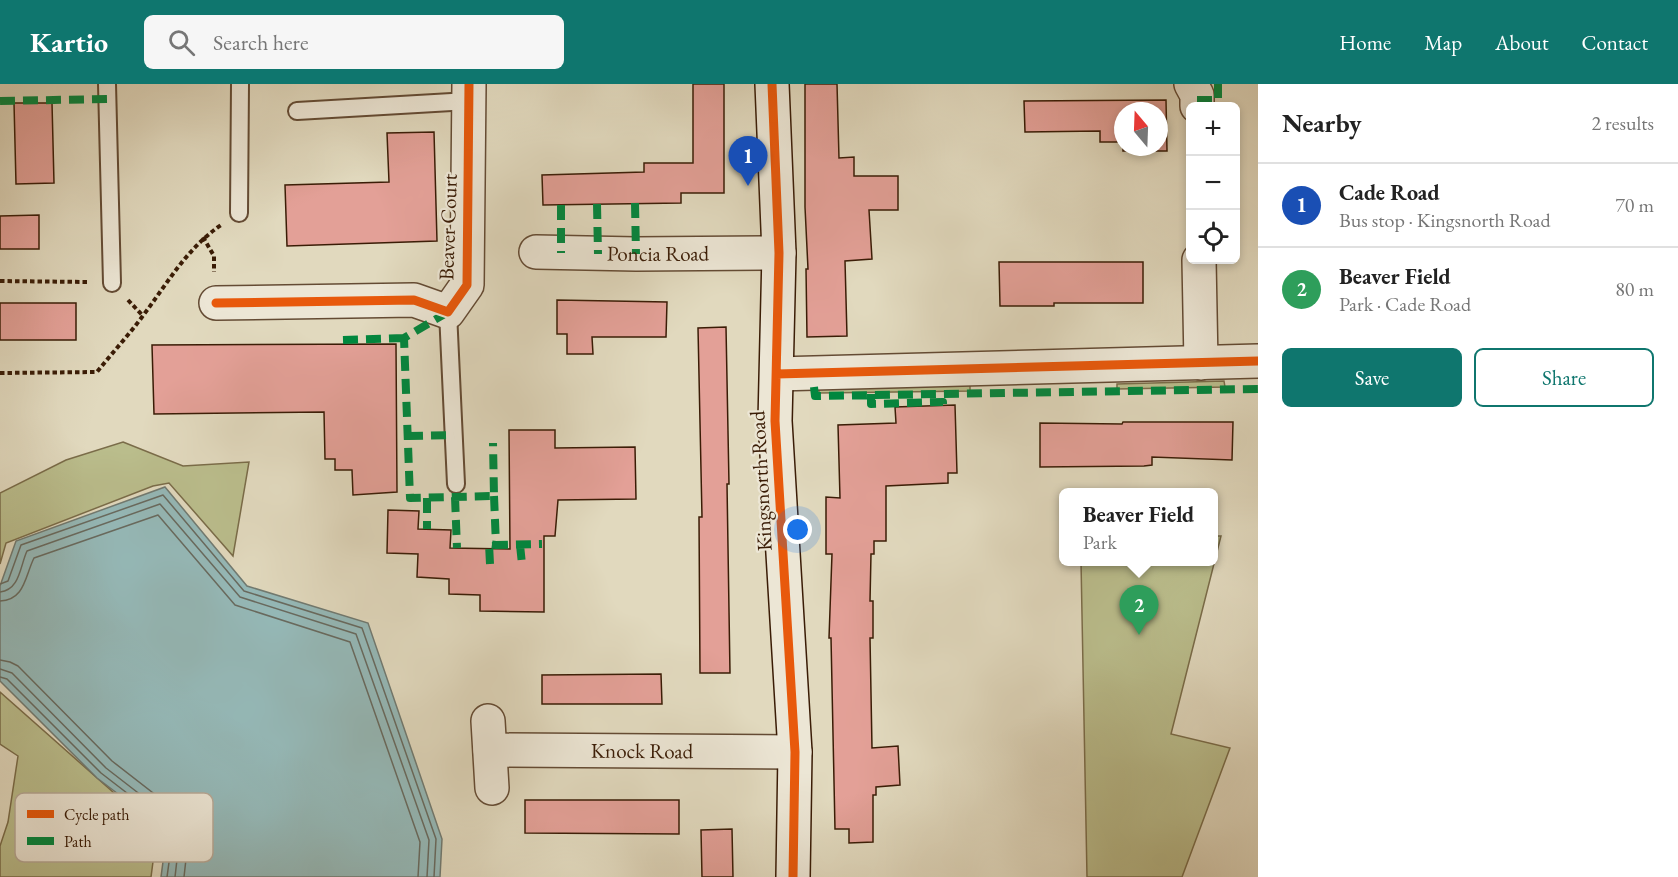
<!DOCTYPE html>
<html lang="en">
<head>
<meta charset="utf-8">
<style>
  :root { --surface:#fff; --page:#f6f6f6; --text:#222; --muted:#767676; --line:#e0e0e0; --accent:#0f766e }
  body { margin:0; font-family:"EB Garamond",serif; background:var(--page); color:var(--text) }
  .controls { position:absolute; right:18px; top:18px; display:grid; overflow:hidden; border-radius:9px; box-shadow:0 3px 9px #0003 }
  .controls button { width:54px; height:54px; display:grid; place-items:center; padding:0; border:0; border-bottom:2px solid var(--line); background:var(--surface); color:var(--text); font:30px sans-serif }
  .compass { position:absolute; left:1114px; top:18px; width:54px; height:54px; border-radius:50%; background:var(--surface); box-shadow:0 3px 9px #0003; rotate:341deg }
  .you { position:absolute; left:798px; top:446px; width:21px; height:21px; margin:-15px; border:4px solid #fff; border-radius:50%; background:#1a73e8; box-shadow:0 0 0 9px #1a73e833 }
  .badge { display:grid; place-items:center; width:39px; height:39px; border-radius:50%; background:var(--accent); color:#fff; font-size:20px; font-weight:700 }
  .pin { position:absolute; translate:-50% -50px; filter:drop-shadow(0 2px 3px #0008) }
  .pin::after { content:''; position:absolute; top:32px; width:21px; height:18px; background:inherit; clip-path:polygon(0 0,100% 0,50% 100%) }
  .popup { position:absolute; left:1059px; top:404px; width:159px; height:78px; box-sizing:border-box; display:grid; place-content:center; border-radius:9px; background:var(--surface); filter:drop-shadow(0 2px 4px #0005); font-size:20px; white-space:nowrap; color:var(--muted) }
  .popup b { font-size:22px; color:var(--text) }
  .popup::after { content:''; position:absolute; left:50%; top:100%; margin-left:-12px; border:12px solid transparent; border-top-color:var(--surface) }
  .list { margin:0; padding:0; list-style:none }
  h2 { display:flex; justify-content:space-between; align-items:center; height:78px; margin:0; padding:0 24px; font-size:26px }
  h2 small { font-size:20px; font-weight:400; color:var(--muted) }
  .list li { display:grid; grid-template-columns:39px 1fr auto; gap:18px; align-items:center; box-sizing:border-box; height:84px; padding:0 24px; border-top:2px solid var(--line) }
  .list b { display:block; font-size:22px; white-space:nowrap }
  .list p { margin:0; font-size:20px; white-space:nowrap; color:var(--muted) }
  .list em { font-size:20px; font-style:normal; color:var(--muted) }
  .actions { display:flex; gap:12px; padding:18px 24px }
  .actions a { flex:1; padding:14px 0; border:2px solid var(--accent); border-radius:9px; text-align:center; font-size:21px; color:var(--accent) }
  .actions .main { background:var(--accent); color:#fff }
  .icon { flex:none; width:33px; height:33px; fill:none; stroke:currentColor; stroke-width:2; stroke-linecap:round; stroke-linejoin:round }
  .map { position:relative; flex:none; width:1258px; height:793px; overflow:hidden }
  header { display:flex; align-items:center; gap:36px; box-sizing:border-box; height:84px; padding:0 30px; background:var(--accent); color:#fff }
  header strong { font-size:28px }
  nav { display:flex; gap:33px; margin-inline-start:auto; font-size:21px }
  .search { width:420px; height:54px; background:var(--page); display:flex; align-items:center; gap:15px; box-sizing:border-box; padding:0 21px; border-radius:9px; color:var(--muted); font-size:22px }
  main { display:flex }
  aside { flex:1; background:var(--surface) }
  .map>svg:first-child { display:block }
  .green { fill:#babd8c; stroke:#7a6c49; stroke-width:1.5 }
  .water { fill:#95b9b8; stroke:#717a71; stroke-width:1.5 }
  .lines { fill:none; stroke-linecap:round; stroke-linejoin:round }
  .shore { stroke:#686a5f; stroke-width:1.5 }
  .building { fill:#e3a097; stroke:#3a1c06; stroke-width:1.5 }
  .lane-casing { stroke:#644b34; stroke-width:20 }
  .street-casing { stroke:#644b34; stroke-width:36 }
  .secondary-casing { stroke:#3a1c06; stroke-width:36 }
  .path { stroke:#3a1c06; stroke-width:4; stroke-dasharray:4.5 3; stroke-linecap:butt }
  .lane { stroke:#ece6d5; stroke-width:16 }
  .street { stroke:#ece6d5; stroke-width:33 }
  .secondary { stroke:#ece6d5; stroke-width:33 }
  .quiet { stroke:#00873e; stroke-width:8; stroke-dasharray:15 8; stroke-linecap:butt }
  .cycleway-casing { stroke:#ece6d5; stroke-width:13 }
  .cycleway { stroke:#e8590c; stroke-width:9 }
  .labels { text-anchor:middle; stroke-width:4.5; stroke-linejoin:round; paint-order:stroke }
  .street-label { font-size:21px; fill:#3a1c06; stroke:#ece6d5 }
  .key { fill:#ece6d5; stroke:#b7a997; stroke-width:1.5 }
  .key-label { font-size:16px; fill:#3a1c06 }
</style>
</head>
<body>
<header>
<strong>Kartio</strong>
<div class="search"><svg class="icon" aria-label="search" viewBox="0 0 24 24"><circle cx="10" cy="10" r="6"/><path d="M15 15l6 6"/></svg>Search here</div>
<nav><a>Home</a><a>Map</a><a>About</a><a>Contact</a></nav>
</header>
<main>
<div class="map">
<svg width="1258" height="793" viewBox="0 0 1258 793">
  <rect width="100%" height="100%" fill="#e1d9be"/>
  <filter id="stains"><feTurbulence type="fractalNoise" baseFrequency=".00333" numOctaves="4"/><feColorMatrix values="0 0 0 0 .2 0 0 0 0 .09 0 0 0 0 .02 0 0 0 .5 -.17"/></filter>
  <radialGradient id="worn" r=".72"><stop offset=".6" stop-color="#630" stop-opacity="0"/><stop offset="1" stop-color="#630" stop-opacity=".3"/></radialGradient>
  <path class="green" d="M1224,297L1225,303L1117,305V300Z
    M970,301V307L819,309V302Z
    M123,358L183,382L249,378L233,472L169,399L153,402L6,459L0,480V409L66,376Z
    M1214,452H1221L1171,650L1230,664L1182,793H1087L1081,478H1214Z
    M0,608L157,747L151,793H0V762L8,738L18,672L0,660Z"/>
  <path class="water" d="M165,403L247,502L368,539L442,755L440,793H161L167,747L97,694L0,597V502L16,457Z"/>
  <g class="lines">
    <path class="shore" d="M0,500L8,497L21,461L163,411L244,507L362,544L436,755L434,793
      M0,508C20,506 20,482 27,467L160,420L240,513L356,550L429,756L427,793
      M0,517C25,516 25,492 34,474L158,431L235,521L350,558L420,758L418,793
      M0,576L10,578L18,582L112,677L184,733L189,748L184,793
      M0,585L12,589L106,684L177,739L180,749L175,793
      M0,593L7,595L101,689L171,743L173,749L167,793"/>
  </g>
  <path class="building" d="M693,0H724V109H681V119L543,121L542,91L644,88V79H693Z
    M805,0H837L839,74L854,73V92H898V126H869L872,175L845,177L847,252L807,253L806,185H808L805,123Z
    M1166,16L1167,67H1123V63H1159V27H1123V58H1100V47L1025,48L1024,17Z
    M14,19H52L54,99L16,100Z
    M434,48L437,157L287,162L285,101L389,98L387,49Z
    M39,131V165H0V132Z
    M999,178H1143V219H1054V222H1000Z
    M557,216L667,218L666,253H592L593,270H567V250H557Z
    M0,219H76V256H0Z
    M726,243L729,400H727L730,589H700L699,433H702L698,244Z
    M396,260L397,408L353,411L352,386H335V375H325L324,328L154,330L152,261Z
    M955,321L957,389H948V399L886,402V457H874V470H871L870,517H873V554H870L872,664L898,662L900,701L876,703V711H873V758L849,759V745H835L831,554H829L832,470H826V413L840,414L838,341L896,339L895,323Z
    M1123,338H1233L1232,376L1152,373V381L1144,382L1040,383V339L1122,340Z
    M509,346H555V364L635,363L636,415L558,416L555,452H544V528L480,527V511L449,510V495L417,493L418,470L387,469L388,426L419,427L418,445L451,446L450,464L510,465Z
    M661,590L662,620H542V591Z
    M525,716H679V750L525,749Z
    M732,745L733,793H702L701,746Z"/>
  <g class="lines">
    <defs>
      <path id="lane" d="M107,0L112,199
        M297,27L469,17
        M239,129L240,0
        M448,228L456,400"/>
      <g id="street">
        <path d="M1191,0L1197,11V22"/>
        <path id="s1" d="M536,168L636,170L779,169"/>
        <path d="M1199,176L1201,279"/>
        <path d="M216,219L414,216L448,228L467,201L469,0"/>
        <path d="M777,290L1258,277"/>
        <path d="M488,637L492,704"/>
        <path id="s2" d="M490,666L795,668"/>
      </g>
      <path id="secondary" d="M772,0L779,169L775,337L795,668L793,793"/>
    </defs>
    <use href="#lane" class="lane-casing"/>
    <use href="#street" class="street-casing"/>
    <use href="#secondary" class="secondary-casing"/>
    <path class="path" d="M203,153L214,172V188
      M0,197L89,198
      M128,216L143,232
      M0,289L97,288C112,269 128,252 142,233C167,200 186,165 221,141"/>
    <use href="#lane" class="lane"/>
    <use href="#street" class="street"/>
    <use href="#secondary" class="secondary"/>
    <path class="quiet" d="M1197,16H1218V0
      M0,17L107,15
      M635,119L636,170
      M597,120L598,170
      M561,121V169
      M448,228L404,254L410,414L494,412L493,359
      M343,256L404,254
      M814,303L815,312L1258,305
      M871,310V320L943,318V322
      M408,352L454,351
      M494,412L496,461L542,460
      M455,413L457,464
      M427,414V445
      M520,461L522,480
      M490,480L489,460L496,461"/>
    <defs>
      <path id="cycleway" d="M772,0L779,169L775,337L795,668L793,793
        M216,219L414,216L448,228L467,201L469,0
        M777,290L1258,277"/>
    </defs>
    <use href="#cycleway" class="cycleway-casing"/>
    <use href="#cycleway" class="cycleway"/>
  </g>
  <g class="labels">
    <g class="street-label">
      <text transform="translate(448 143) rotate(-88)" y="7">Beaver Court</text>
      <text dy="7" stroke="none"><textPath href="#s1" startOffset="122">Poncia Road</textPath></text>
      <text transform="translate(761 397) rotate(-93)" y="7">Kingsnorth Road</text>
      <text dy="7" stroke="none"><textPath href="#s2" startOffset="152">Knock Road</textPath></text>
    </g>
  </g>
  <rect x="15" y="709" width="198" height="69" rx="9" class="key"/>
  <rect x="27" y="726" width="27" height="8" fill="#e8590c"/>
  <rect x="27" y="753" width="27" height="8" fill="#00873e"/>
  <g class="key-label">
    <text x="64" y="736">Cycle path</text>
    <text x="64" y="763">Path</text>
  </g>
  <rect width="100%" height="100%" filter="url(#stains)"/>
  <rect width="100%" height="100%" fill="url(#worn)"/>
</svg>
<div class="controls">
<button>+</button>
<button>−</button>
<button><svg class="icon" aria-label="locate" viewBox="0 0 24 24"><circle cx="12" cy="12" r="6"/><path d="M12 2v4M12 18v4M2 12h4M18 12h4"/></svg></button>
</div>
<svg class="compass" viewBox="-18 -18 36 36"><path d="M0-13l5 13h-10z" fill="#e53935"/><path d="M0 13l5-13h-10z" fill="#767676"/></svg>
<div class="you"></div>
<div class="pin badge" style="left:748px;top:102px;background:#1a4fb4">1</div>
<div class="pin badge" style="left:1139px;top:551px;background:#2e9e5b">2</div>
<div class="popup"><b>Beaver Field</b>Park</div>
</div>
<aside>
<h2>Nearby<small>2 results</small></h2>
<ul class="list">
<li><span class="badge" style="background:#1a4fb4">1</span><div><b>Cade Road</b><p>Bus stop · Kingsnorth Road</p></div><em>70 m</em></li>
<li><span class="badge" style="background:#2e9e5b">2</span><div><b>Beaver Field</b><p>Park · Cade Road</p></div><em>80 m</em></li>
</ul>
<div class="actions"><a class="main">Save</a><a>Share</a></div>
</aside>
</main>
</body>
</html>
